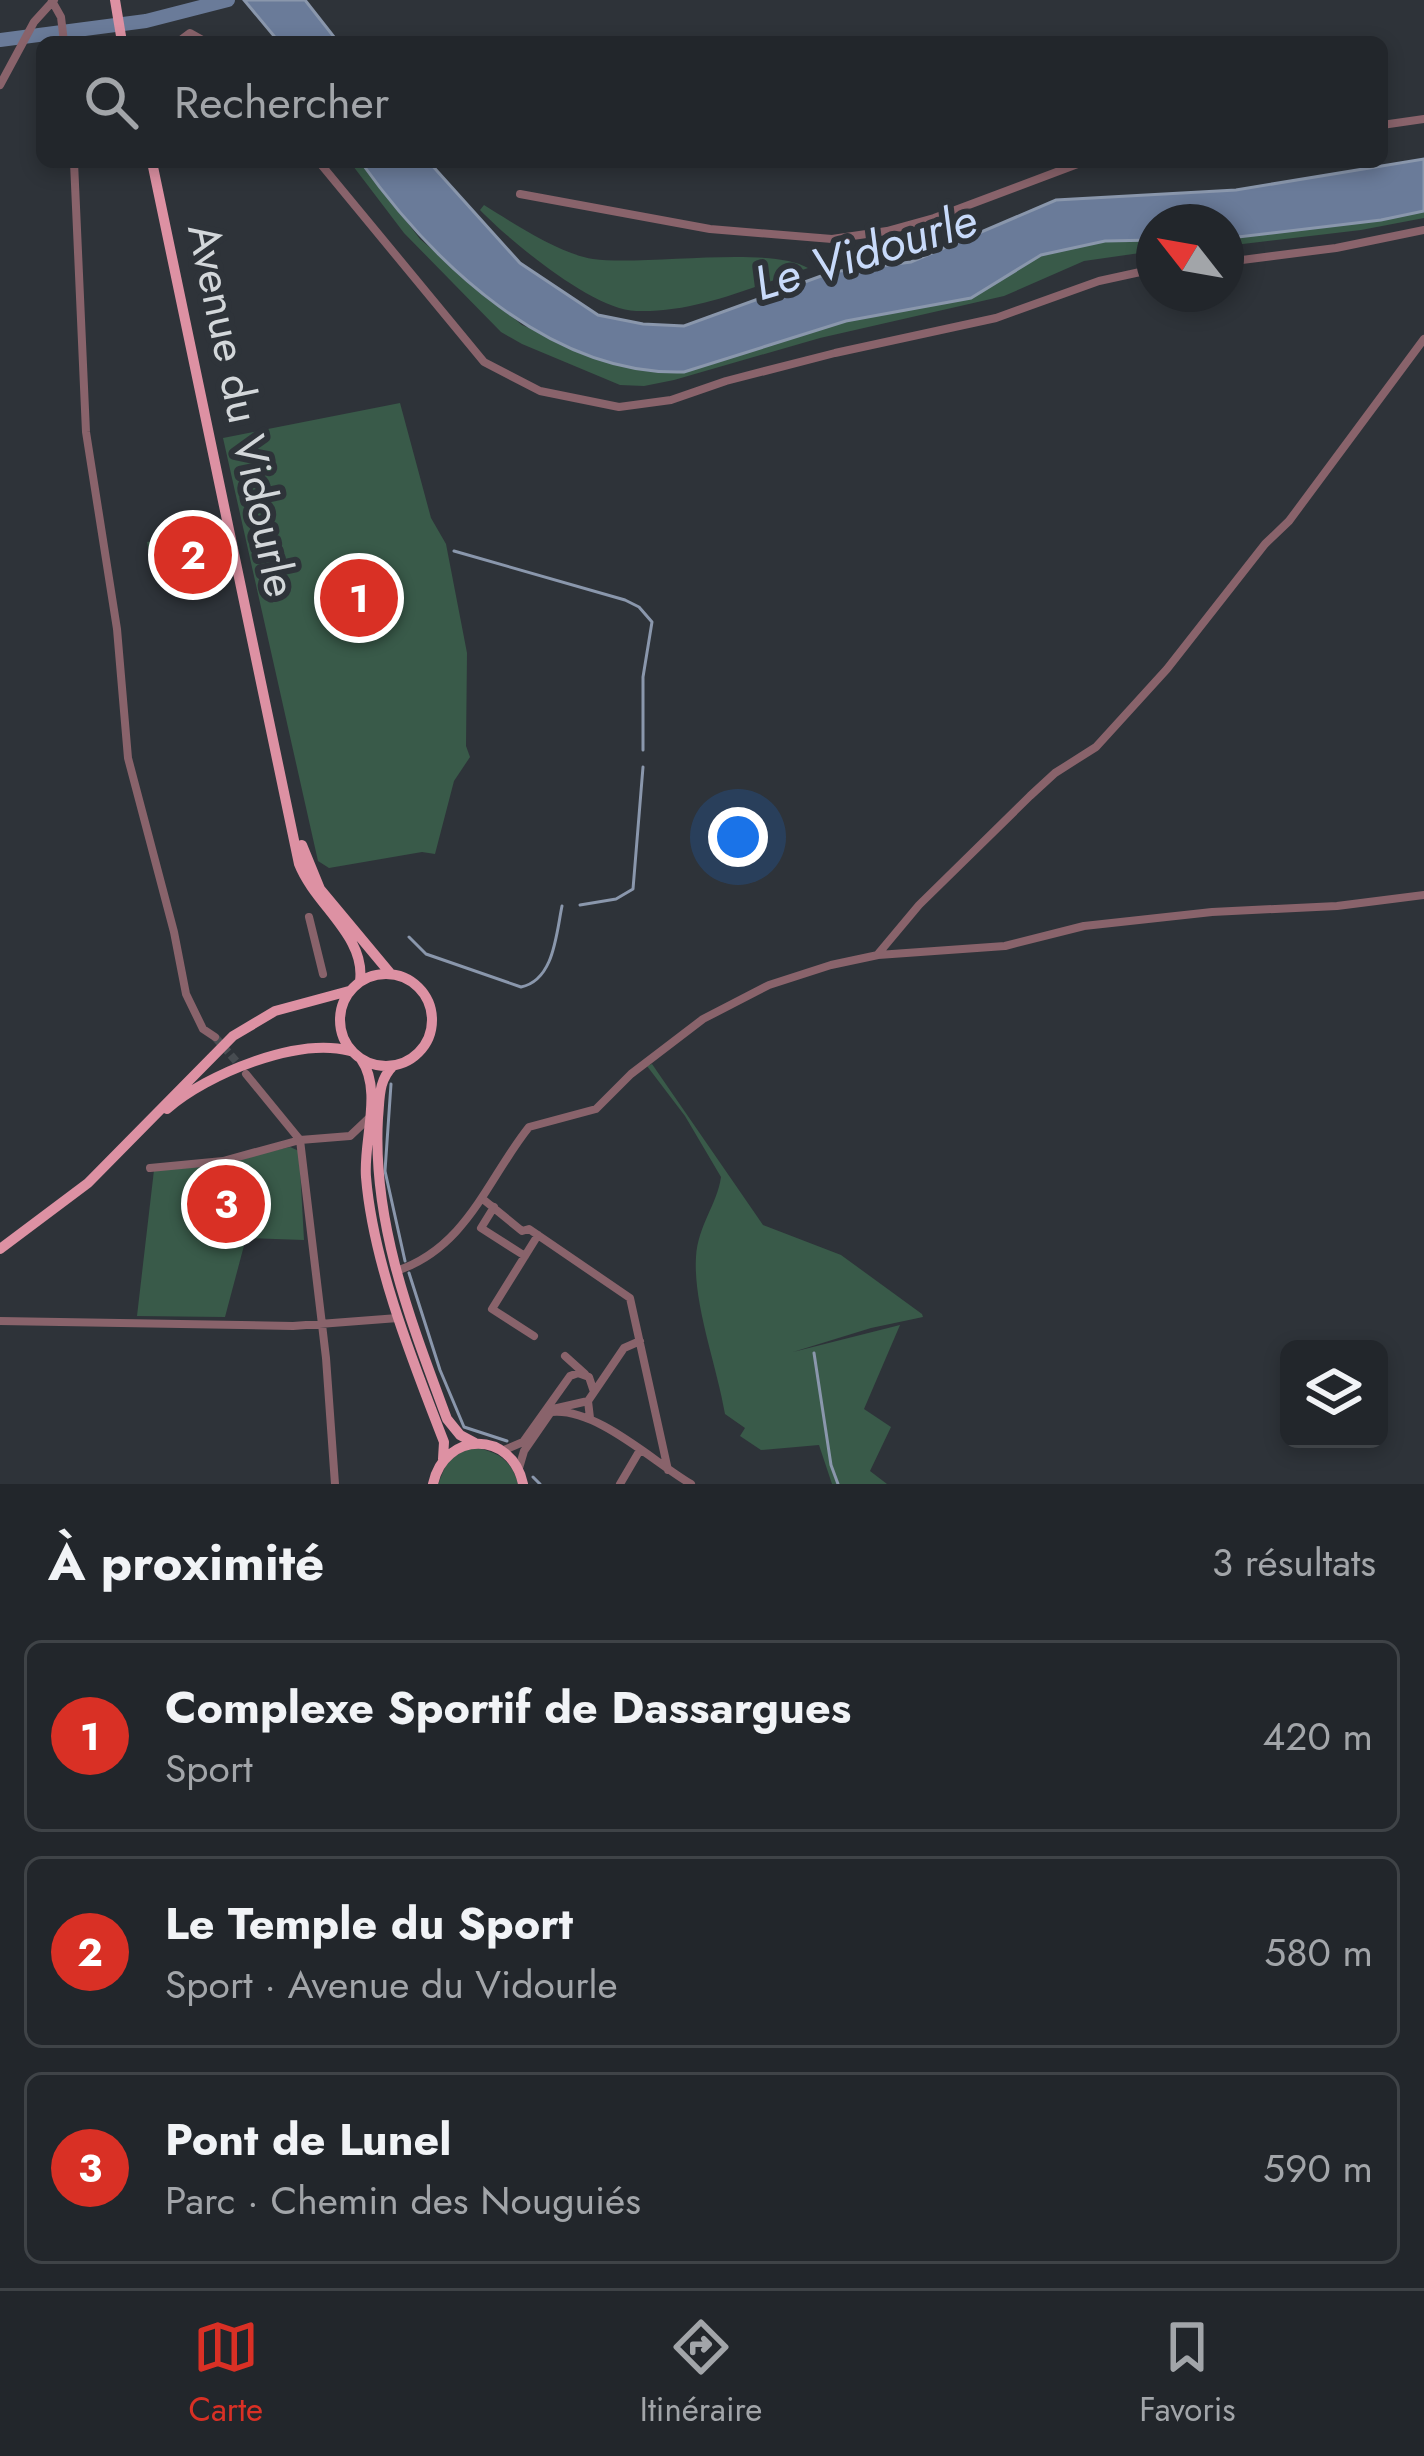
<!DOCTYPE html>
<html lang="fr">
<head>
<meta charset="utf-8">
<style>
  :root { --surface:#22262b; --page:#2e3237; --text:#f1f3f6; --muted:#a2a5a9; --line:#3f4347; --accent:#d93025 }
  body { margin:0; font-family:Jost,sans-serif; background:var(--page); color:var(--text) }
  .controls { position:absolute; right:36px; bottom:36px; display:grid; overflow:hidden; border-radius:18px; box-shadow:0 6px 18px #0003 }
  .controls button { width:108px; height:108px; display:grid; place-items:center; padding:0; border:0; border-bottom:3px solid var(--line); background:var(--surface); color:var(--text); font:60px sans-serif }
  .compass { position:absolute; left:1136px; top:204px; width:108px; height:108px; border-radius:50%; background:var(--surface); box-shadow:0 6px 18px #0003; rotate:301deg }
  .you { position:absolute; left:738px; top:837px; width:42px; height:42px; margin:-30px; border:9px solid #fff; border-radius:50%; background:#1a73e8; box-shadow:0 0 0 18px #1a73e833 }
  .badge { display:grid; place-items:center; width:78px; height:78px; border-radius:50%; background:var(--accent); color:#fff; font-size:39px; font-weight:700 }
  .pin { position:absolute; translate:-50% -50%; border:6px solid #fff; box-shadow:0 3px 12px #0006 }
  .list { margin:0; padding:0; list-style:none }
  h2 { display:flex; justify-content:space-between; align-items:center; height:156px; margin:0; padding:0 48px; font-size:51px }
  h2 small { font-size:39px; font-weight:400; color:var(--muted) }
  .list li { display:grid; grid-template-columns:78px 1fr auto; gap:36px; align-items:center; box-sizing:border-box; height:192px; margin:0 24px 24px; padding:0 24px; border:3px solid var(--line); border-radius:18px }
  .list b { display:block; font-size:45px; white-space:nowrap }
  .list p { margin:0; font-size:39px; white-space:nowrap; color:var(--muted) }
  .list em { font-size:39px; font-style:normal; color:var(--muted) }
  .icon { flex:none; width:66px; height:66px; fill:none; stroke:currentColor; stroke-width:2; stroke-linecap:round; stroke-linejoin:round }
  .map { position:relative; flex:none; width:1424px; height:1484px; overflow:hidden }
  .search { position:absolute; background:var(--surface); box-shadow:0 6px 18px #0003; left:36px; right:36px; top:36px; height:132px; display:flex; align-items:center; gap:30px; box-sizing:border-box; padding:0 42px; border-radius:18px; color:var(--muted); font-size:45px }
  .sheet { height:804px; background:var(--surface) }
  nav { display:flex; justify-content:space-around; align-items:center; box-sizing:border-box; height:168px; border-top:3px solid var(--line); background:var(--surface); font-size:33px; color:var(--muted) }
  nav a { display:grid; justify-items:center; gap:6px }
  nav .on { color:var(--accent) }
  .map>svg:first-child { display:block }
  .green { fill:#395a49 }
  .water { fill:#6a7b99; stroke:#8a97ac; stroke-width:3 }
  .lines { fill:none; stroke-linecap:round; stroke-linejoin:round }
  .stream { stroke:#8a97ac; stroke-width:3 }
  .river { stroke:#6a7b99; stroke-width:14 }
  .minor-tunnel { stroke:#474c51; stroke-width:8; stroke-dasharray:8 4; stroke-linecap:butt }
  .minor { stroke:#89636b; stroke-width:8 }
  .major { stroke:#dd91a3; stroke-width:10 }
  .labels { text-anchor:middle; stroke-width:12; stroke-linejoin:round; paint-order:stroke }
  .street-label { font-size:45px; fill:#d3d7da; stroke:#2e3339 }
  .water-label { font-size:48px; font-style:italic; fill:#c8dafa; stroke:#2e3339 }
</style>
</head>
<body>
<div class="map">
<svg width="1424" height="1484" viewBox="0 0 1424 1484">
  <rect width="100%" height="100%" fill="#2e3339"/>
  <path class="green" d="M350,162H361L420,239L522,325L625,367L683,372L846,321L971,298L1041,255L1105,241L1154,240V251L1084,261L1004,296L820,338L674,380L644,386L620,385L522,344L501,332L404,233Z
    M484,205C513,223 560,254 593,259C644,266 769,245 808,268C752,287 696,313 636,311C593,310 510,241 480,210Z
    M1424,211V218L1361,230L1226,246V237L1381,220Z
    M400,403L431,518L446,544L467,653L466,746L470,757L454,781L435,854L422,852L329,868L318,861L223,438Z
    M192,533L196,552L211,550L213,563L192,567L193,577L180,580L174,552L150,557L147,542Z
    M652,1064L763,1225L841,1255L922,1314L923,1317L871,1328L793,1352L900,1325L864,1409L891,1427L870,1471L887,1484H832L819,1445L761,1450L740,1436L745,1428L725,1414C717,1366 693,1304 696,1257C698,1225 717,1205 721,1177L685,1116L647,1066Z
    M290,1147L299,1151L304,1240L246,1238L225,1317L137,1316L154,1170L220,1163Z
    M471,1447C496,1451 511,1458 518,1484H438L448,1460Z"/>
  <path class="water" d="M244,0H305L338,42H279Z
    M1424,159V211L1381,220L1238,237H1226V222H1154V240L1105,241L1041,255L971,298L846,321L684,372C550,376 433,263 361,162H429L520,263L598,315L643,324L684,326L832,272L911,262L1056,200L1236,190Z"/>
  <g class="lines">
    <path class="stream" d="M454,551L625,600L639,607L652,622L643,677V750
      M580,905L616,899L633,889L643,767
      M409,937L426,954L521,987C554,980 556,935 562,906
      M391,1084L385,1171L405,1261
      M409,1273L440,1370L464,1427L507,1441
      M814,1353L831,1465L838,1484
      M533,1477L540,1484"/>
    <path class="river" d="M0,40L146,21L228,0"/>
    <path class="minor-tunnel" d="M215,1037L242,1068"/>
    <path class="minor" d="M52,1L61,17L64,42
      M178,42L190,33L206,42
      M0,85L34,22L54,0
      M1382,125L1424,119
      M74,162L86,432L117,629L128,758L174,932L186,994L203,1029L215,1037
      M319,162L484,362L540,391L619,407L671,400L726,381L835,353L996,318L1099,281L1154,269
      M520,194L710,229L832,239L887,231L934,218L1083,162
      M1226,262L1336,248L1424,230
      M309,917L323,974
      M878,954L919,905L1030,796L1055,773L1096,747L1167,669L1265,544L1289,521L1424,339
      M246,1074L300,1140
      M300,1140L326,1358L335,1484
      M150,1168L223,1161L300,1140L350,1136L368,1119
      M484,1200L522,1231L529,1229L630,1298L668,1470
      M494,1207L481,1228L525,1256
      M396,1271C467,1248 488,1178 529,1127L596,1109L631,1074L703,1019L769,985L831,965L878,955L1005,946L1084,926L1212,912L1337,906L1424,895
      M0,1321L293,1326L398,1318
      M534,1336L492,1309L538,1235
      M565,1356L585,1374
      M552,1412C597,1408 652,1461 691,1484
      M590,1418L588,1401L624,1348L640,1341
      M504,1450L523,1442L570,1376L578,1373L589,1377L594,1392
      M519,1468L524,1451L553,1409L588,1401
      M620,1484L640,1450"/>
    <path class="major" d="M115,0L122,42
      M152,162L299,864C315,905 366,936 360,981
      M302,845L320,889L390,973
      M340 1020a46 46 0 1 1 92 0a46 46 0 1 1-92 0Z
      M361,1059C383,1090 363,1141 366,1177C373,1263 413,1362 444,1442L443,1459
      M393,1066C378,1081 380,1098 378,1118C372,1223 411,1322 447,1419L460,1435L475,1443
      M167,1109C207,1074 297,1037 350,1051
      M0,1249L88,1183L233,1036L275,1011L349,991
      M433,1484C444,1431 512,1430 523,1484"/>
  </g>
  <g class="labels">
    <g class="street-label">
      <text transform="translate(243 410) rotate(78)" y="16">Avenue du Vidourle</text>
    </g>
    <g class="water-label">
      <text transform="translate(865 251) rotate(-17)" y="17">Le Vidourle</text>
    </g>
  </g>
</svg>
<div class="controls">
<button><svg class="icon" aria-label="layers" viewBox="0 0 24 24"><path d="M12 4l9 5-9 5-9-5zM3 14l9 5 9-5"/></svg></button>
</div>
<svg class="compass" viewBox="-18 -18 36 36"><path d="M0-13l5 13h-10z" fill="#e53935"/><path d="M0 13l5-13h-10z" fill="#a2a5a9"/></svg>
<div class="you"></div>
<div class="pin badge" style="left:359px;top:598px">1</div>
<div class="pin badge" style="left:193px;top:555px">2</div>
<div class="pin badge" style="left:226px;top:1204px">3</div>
<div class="search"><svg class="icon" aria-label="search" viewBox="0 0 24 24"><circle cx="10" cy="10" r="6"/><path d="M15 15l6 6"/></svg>Rechercher</div>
</div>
<section class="sheet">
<h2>À proximité<small>3 résultats</small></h2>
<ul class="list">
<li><span class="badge">1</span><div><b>Complexe Sportif de Dassargues</b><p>Sport</p></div><em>420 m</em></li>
<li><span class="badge">2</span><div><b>Le Temple du Sport</b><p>Sport · Avenue du Vidourle</p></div><em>580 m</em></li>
<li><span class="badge">3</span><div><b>Pont de Lunel</b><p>Parc · Chemin des Nouguiés</p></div><em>590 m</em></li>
</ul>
</section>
<nav>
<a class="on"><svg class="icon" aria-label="map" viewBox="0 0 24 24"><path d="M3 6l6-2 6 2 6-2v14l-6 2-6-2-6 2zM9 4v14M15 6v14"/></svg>Carte</a>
<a><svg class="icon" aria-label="directions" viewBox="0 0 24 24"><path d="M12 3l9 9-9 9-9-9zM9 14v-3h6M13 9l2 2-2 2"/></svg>Itinéraire</a>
<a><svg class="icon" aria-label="saved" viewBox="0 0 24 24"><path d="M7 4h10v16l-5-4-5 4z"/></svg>Favoris</a>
</nav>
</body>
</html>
